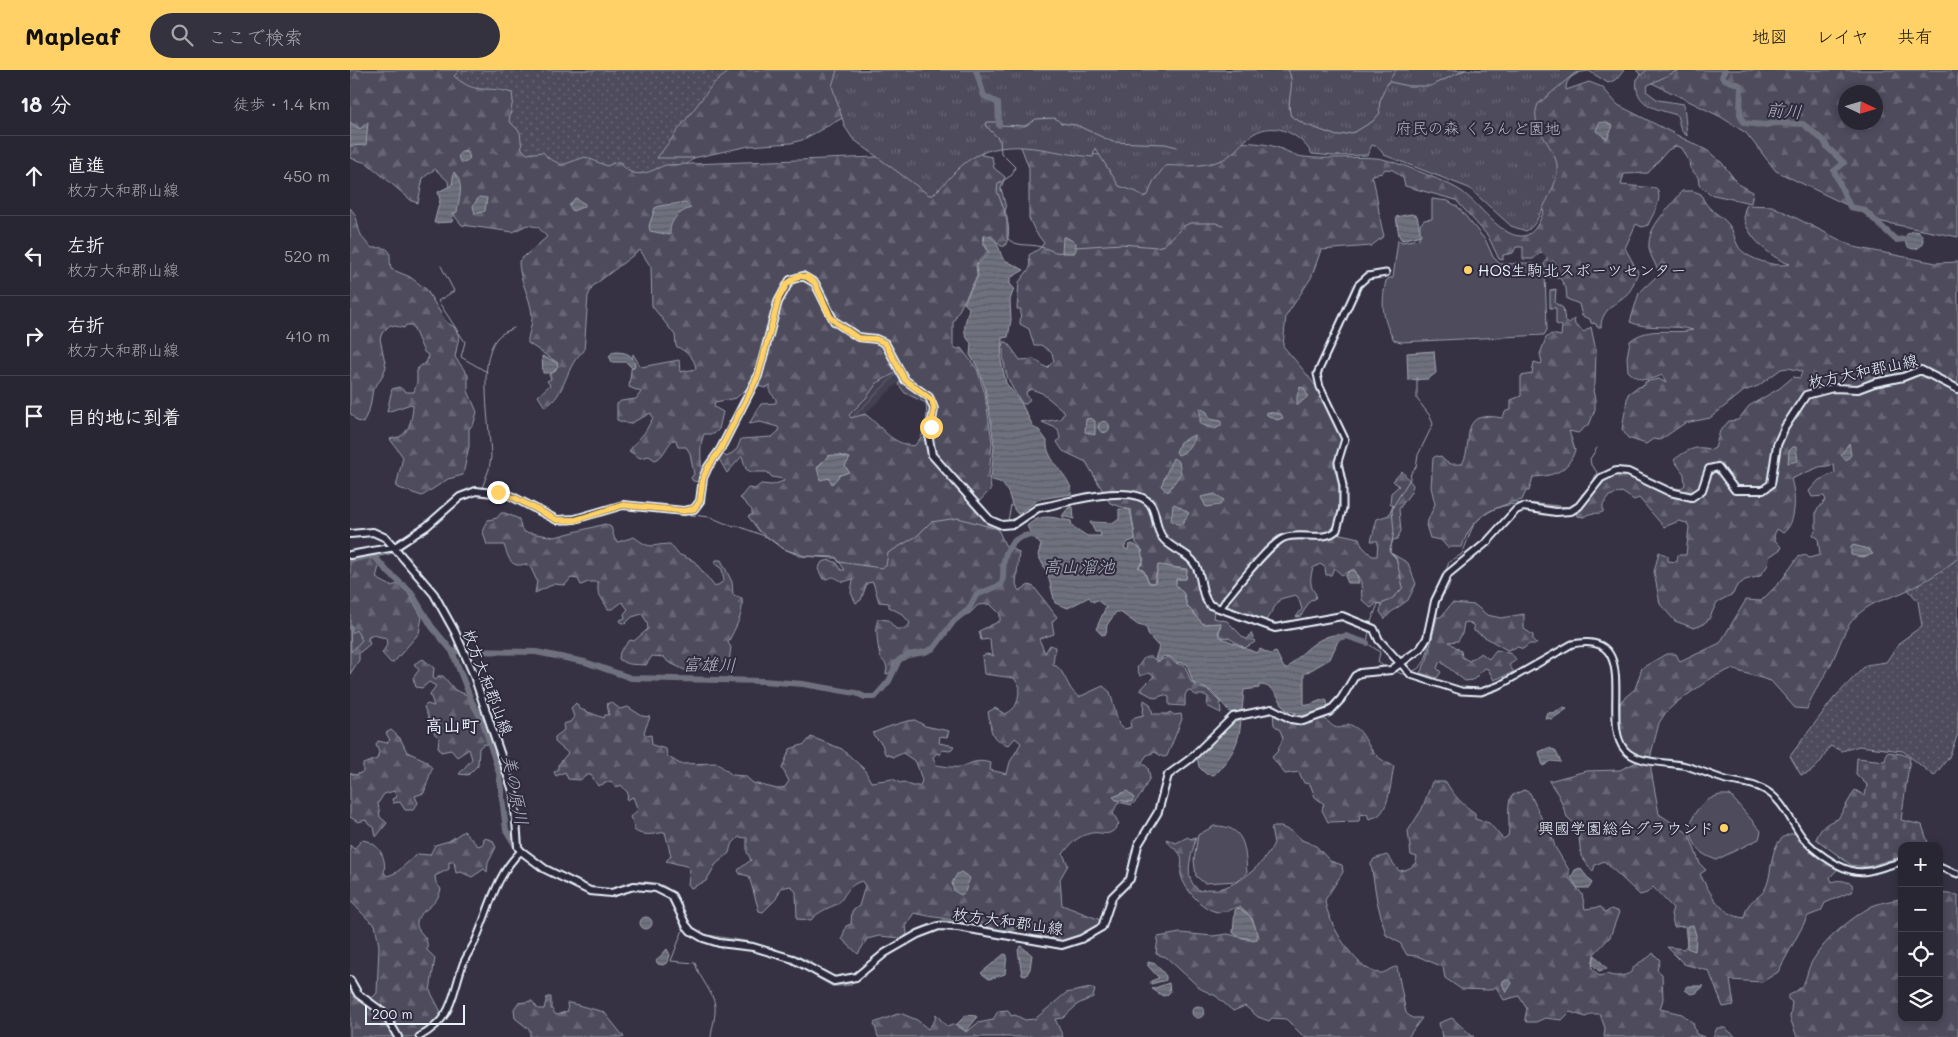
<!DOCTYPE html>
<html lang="ja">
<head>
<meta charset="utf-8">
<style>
  :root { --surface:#282633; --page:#34323f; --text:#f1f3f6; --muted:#a5a5ac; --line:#44434e; --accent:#ffd166 }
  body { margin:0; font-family:Mali,"Klee One",sans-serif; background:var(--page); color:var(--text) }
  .controls { position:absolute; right:15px; bottom:15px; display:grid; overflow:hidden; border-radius:10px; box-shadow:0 2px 8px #0003 }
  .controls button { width:45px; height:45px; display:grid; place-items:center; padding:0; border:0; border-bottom:1px solid var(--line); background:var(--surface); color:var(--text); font:25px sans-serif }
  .compass { position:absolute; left:1488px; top:15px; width:45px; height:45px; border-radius:50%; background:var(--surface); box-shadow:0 2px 8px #0003; rotate:94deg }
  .scale { position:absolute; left:15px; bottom:12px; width:100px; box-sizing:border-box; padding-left:5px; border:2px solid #e8f1f8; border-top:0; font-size:14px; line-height:18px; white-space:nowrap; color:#e8f1f8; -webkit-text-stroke:4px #2f2a3d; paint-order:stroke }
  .stop { position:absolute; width:15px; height:15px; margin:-11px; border:4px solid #ffd166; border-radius:50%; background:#fff }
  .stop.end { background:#ffd166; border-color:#fff; box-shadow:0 1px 5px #0008 }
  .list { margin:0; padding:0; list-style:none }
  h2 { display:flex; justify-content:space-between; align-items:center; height:65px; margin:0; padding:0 20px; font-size:21px }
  h2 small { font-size:16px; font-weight:400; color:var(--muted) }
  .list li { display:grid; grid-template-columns:32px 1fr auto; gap:15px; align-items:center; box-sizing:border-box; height:80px; padding:0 20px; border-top:1px solid var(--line) }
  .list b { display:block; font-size:19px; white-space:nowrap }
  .list p { margin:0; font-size:16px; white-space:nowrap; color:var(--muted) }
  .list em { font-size:16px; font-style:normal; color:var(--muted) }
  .icon { flex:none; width:28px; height:28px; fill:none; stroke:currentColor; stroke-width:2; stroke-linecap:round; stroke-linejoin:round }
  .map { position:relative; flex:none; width:1608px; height:967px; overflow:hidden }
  header { display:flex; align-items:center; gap:30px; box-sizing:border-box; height:70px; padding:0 25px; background:var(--accent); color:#111 }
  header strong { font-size:24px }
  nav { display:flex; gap:28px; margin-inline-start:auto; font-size:18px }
  .search { width:350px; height:45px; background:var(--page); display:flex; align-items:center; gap:12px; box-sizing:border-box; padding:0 18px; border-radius:28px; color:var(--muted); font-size:19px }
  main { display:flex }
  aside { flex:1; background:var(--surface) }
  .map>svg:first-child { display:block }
  .industrial { fill:url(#industrial-furrows) }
  .grass { fill:url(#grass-dots); stroke:#9a9eaa }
  .forest { fill:url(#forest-firs); stroke:#9a9eaa; fill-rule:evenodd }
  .cemetery { fill:url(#cemetery-stones); stroke:#9a9eaa }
  .park { fill:url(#park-tufts); stroke:#9a9eaa }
  .pitch { fill:#4d4b5c; stroke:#9a9eaa }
  .water { fill:url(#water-rules); stroke:#a0a4af }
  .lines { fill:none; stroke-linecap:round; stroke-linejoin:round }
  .stream { stroke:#a0a4af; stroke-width:1 }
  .river { stroke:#70717f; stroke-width:6 }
  .tertiary-casing { stroke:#e8f1f8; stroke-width:9 }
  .primary-casing { stroke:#e8f1f8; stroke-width:10 }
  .tertiary { stroke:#2f2a3d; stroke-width:5 }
  .primary { stroke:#2f2a3d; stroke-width:6 }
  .route { stroke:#ffd166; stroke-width:6 }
  .poi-dot { fill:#ffd166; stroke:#2f2a3d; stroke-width:2 }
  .labels { text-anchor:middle; stroke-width:4; stroke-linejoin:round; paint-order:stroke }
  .park-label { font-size:16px; fill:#b2b7c1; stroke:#2f2a3d }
  .poi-label { font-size:16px; fill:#e8f1f8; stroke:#2f2a3d; text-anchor:start }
  .street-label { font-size:16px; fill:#e8f1f8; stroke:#2f2a3d }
  .water-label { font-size:18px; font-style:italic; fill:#b2b7c2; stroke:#2f2a3d }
  .neighbourhood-label { font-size:18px; font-weight:bold; fill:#e8f1f8; stroke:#2f2a3d }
</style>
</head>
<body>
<header>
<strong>Mapleaf</strong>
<div class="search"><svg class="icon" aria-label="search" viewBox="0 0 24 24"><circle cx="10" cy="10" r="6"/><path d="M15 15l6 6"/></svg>ここで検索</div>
<nav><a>地図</a><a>レイヤ</a><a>共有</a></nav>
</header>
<main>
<aside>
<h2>18 分<small>徒歩 · 1.4 km</small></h2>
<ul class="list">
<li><svg class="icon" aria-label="ahead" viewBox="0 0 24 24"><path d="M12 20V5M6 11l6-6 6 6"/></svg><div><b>直進</b><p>枚方大和郡山線</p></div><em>450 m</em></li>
<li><svg class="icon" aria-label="left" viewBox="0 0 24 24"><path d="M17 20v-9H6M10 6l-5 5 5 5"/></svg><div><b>左折</b><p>枚方大和郡山線</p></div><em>520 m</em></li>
<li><svg class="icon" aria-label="right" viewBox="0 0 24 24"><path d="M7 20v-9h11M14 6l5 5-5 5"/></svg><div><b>右折</b><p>枚方大和郡山線</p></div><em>410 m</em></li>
<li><svg class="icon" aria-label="arrive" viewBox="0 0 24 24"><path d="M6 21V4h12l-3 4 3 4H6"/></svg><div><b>目的地に到着</b></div></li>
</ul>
</aside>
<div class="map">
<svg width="1608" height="967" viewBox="0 0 1608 967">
  <defs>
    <pattern id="industrial-furrows" width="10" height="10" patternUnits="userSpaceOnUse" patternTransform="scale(1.25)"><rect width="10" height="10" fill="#433f51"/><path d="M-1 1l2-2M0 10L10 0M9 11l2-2" fill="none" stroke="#5e5b6b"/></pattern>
    <pattern id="grass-dots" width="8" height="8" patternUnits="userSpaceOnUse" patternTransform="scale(1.25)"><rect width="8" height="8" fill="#4d4b5c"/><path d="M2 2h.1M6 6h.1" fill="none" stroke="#676574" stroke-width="1.8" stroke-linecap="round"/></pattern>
    <pattern id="forest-firs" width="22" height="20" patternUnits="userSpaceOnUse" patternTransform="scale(1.25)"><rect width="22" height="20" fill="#4d4b5c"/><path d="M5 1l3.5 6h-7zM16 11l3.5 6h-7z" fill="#676574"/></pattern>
    <pattern id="cemetery-stones" width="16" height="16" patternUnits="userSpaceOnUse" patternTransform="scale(1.25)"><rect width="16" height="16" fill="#4d4b5c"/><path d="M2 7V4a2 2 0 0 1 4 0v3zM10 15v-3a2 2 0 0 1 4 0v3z" fill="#676574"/></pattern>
    <pattern id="park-tufts" width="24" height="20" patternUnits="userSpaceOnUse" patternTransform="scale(1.25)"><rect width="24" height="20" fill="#4d4b5c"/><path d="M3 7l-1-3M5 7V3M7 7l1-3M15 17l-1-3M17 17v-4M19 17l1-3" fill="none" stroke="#676574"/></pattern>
    <pattern id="water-rules" width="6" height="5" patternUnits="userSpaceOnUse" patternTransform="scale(1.25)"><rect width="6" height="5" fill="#70717f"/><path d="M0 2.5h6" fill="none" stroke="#5b5c64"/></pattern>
  </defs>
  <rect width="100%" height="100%" fill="#363244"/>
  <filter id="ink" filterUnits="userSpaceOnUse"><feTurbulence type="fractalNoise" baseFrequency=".02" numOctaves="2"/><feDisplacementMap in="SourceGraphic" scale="10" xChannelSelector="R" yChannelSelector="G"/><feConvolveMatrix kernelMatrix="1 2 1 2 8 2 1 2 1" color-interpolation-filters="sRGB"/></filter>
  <g filter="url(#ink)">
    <path class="industrial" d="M547,302L552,309L515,344L501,348L498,345L517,327L527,313Z"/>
    <path class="grass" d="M92,0H392L344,88L319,109L183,96Z
      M1608,479V664L1599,687L1584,706L1553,681L1509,676L1492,681L1480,676C1473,688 1466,703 1451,705L1440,686L1484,628L1516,595L1536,592L1550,572L1572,556L1568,531L1554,515Z"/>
    <path class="forest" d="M0,0H110L104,6C128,27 135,14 162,23L163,30L159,51L170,62L172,79L177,84L193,82L198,88L212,95L235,87L257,96L266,92H270C283,111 297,103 315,95L581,85L498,45L452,70L441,73L399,76L343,88H307L363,14L381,0H1234C1225,5 1215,8 1216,20L1239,12L1252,17L1268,35L1358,81L1372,93L1389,115L1403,122L1401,133L1359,124L1349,114L1348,107L1340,98L1339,91L1332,78L1326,76L1318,80L1298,103L1274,104L1271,115L1306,118C1314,128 1303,144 1298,155L1292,157L1286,154L1275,178L1288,202C1285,209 1282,220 1277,224C1266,234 1251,240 1251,257H1247L1246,254L1241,253L1240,249L1232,246L1229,234L1217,229L1216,218L1210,208L1199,207L1194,194L1198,189L1191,182L1183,189H1173V177H1166L1163,183L1153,185V190L1149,189L1138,166L1106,130L1055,116L1053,108L1043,100L1035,99L1032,103L1022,105C1028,125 1028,146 1034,166L1021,176L971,180L961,208L936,246L933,276C953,299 987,338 991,369C991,378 984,386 984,395C984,400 987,405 988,410C990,427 990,447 981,462L1009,468L1012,476L1022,486H1027L1028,471H1021L1027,449L1039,445L1043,436L1040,434L1041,423L1049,416L1043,411L1052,401L1063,415L1061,422L1049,439L1051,461L1047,469L1043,470L1039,482L1058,493L1066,514L1058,530L1040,543L1035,549L1030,542L1032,534L1027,533L1021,538L1012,530L1011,512L1004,499L992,505L984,498L981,505H976L975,497L970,494L963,498C960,507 959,517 966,524L965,529L960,530L951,546L946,547L952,539L948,527L945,525L930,529L914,553L866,540L864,541L863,548L877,551L894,568L898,569L901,563L905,572L895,578L879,568L872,567L869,564L871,553L853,554L837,536L834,524L825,514L827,509H836L837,499L808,495L804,513L799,512L794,501L789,497L793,493L794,489L791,484L793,481L786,473L781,440L760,433L736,392L713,381L707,372L710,368L708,359L692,352L710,349L715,342L692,323L681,319L676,322L677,327L680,329L676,334H673C659,316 650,294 654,272H657L670,290L684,289L697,298L704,291L702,283L691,275H684L679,259L670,254L671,239H667L669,212L680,198L679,185L689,179L694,173L685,161L679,148V98L670,74L786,90L885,73C898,72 913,73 926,77C936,80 944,86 954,87C979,90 1002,86 1026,88C1041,89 1089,109 1104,117C1126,127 1147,165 1170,166C1184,167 1189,152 1194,141L1154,107L957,54L643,73L631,85L642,87L644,98L655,107L651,118L656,138L654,144C660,153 660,167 655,176H651L642,166L634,165L633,173L638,181L626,194L627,206L603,252V276L607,279L611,278L627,299L635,324L642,372L639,405L641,419L624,437L637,451L647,457L655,475L669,482L666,514L669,521L679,515L684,517L707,547L702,552L704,564L689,569L695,583L700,575L705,577L703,594C716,600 716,619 729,627L753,616L760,622L769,655L775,659L781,657L780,653L785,647L793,645L794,630L800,634L803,644H817L820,642L824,645L831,644L832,649L817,686L813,687L805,682L797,685L792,692L798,698L800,707L791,725L782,735L768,732L763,743L769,754C758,771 752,759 738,764C726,767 720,775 713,784L718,795L710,809L712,835L748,849L752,853L748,857L715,872H708L676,854L670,853C665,855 662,860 657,862C643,868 608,850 592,848C582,847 574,845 564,843L556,855L557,864L553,868L529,866L517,869L508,884L492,869L496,856L501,854L502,841L509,836L515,816L512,811C494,816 495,831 485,835C476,839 468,842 461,850L447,849L446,822L441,816L431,818L426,829L413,842L409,841L399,806L390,804L388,800L401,790L397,782V768L389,767L381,775L379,783L366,794L356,811L341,818L338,814L340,800L336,796L316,791L321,786L315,762C305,764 292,767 284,760L283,752L280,747L288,740L283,727L277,730L278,723L271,715L266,718L261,711L248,716L241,705H237L230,710L218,709L215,702L206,706L204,702L208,700V695L218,683L205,672V667L214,660L213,654L220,652L224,647L221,638L226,633L230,639L254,648L255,645H259L257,634L261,632L270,639L278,637L292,646L300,647L294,662L296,666L301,665L302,675L316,679L317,686L330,694L367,693L382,705L395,706L403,713L427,719L435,717L439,711L432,698L440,679L455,674L461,667L492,679L514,699L521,712L543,709L550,713L554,712L562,716H570L572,710L566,692L553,683L544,687L535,684L532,674L523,665V663C535,658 553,651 565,650L575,656L599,661L597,667L590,666L589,673L604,676L600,681L592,680L590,685L587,683L583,687L586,695C595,696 606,699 614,696C625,691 629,690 641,693L640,700L657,704L660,692L671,673L665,668L659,675C638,670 642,659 638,642L645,638L655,644C669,638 667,630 670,617L664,608L634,604L632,586L637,584L644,586L641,581L640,569L631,570L629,561L650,551V544L640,534L628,535L620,543L603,551L592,568L582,578L551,586L545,591L540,603L536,604L537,598C536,593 534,592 531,588C528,583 525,554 528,549L538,550L546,559H556L560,553L552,544L539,537V533L529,532L523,512L517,513L511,530L506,533L501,523L503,509L493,512C478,503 486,509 473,509L468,499L472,492L480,490L487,493L491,500H495L486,487L455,486L434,479L409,461L398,446L402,445V440L390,428L398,418L405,419L411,414L422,415L434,411L433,409L422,407L417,402H401L396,399L392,386L377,403L368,387L372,384L377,387L387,379L391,369L422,367L429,361L428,357L410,352L399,354L411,334L426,333V329L420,322V315L415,318L402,314L386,328L365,332L364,337L373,342L369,359L364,364H354C347,381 354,395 350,412L343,411L341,408L344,404L340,383L336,377H328L326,370H323C316,376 314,387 305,390L299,386L290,388L279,381L295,362L303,348L301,343L279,354L267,350V334L271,331L286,329L291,322L279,317L283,284L291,297L329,290L330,302L346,299C345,287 336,282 326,276L325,265L302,236L301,197L290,180L243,216L238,226L234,281C215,294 217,325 195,337L188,326L200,315L197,311L201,309L199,305L205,301L208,293L178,273C177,266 183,255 182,245C180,225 169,211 169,191L197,167L188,157L177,155L163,162L112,155L102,143L98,111L85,99L73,108L68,133L62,131L17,93L0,88ZM547,302L552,309L548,314L555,323L576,333C578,350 576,364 564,376C539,373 534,358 515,344L501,348L499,345L517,327L527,313ZM489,385L500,388L495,396L499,402L490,405L482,413L479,408L475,409L468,396L478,386Z
      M1286,0H1608V167L1532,152L1426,101L1396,63L1371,47L1296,10ZM1496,22H1526V52H1496Z
      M1332,121H1343L1351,124C1357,142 1369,142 1379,155C1384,161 1384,169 1388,176C1395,189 1427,198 1440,194C1420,189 1383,155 1397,135L1422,136L1504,177L1586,193L1608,192V488C1590,503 1570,515 1549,524C1542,527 1534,529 1527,532C1495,548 1495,564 1482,592C1475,608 1463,621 1457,639L1445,638L1421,611L1381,599L1363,607L1327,632L1316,642L1309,653L1301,684V700L1309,744L1339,764L1350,794L1356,800L1350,804C1360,823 1370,845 1394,848C1398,826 1409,832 1416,817C1424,801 1417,765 1446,763L1454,773L1489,798L1480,807L1482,812C1489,809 1495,811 1502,814L1503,821L1475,833L1471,841L1458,846L1428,902L1412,912L1380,910L1384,935L1373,937L1359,901L1334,894L1317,877L1334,879L1337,875L1335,856L1324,857L1321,844L1323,838L1303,817L1297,823L1290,825L1254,791L1245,795L1243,802L1231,786L1228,757L1217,747L1209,726L1199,711L1236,701L1270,700L1287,692L1285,683C1267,673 1270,653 1270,634L1272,630L1285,619L1292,598L1316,584H1326L1330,592L1370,573L1396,530L1411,531L1431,511L1448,487L1456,485L1459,488L1470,485L1468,468L1463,465L1466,459V441L1476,430L1474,426L1462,427L1459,421L1469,410L1485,403L1484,395L1469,397L1441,409C1446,425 1447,453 1433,463L1427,459C1421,469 1426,471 1432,478L1419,487L1418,495L1410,506L1395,510L1386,517L1383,524L1367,532L1359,549L1352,555L1344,558L1325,551L1310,534L1304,502L1309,482L1318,486V491L1327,492L1328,485H1336L1339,457L1337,453L1329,451L1314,457L1289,428L1284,430L1272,422L1259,426L1253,435V442C1246,445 1241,441 1234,447L1227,446L1225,442L1261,405H1278L1317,424L1322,417L1330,419L1335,415L1334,404L1324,390C1335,381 1347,374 1361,380L1365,378L1370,361L1379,351L1388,350L1399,336L1430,318L1443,307L1450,308L1452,301L1438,298L1431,299L1408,316L1394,321L1360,348L1335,353L1310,370L1303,369L1296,374L1278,368L1272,359L1278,324L1286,318L1295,315V312L1309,309L1316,313L1312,305C1299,311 1289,312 1278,301L1277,287L1280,271C1299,255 1322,265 1343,260C1324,254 1296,260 1280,252L1289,223L1309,204C1307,195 1300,187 1299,178C1297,155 1320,139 1332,121Z
      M0,138C13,152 2,161 22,178C46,176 38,184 41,199L60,207L76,219L96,252L104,257L109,266L105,287L118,305V321L127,342L124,353L119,359V376L113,405L98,409L72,426L46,417L53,387L40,369C44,367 48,368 51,366C60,361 63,344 63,335L61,334L37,342L42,319L49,317L56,322H64L67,312V299L77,291L78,285L74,282L62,255H56L54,258L40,255L32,263L30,269L36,297L31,309L23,319L20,337L13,353L7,351L0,343Z
      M1206,219L1205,233L1213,238L1215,252L1219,253L1224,249L1225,255L1234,262L1241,257L1246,281L1245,314L1243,321L1245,329V339L1240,353L1228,363L1219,361L1225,380C1218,402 1203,406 1183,407L1179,421H1176L1172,430C1144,436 1120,448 1112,477H1097L1091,470L1080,468L1076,455L1085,434L1081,417L1083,388L1086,386L1091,387C1099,396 1101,394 1112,394C1125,372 1106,339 1152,348L1156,341L1161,340V330L1171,326V306L1182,304L1184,292L1191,294L1192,292L1190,284L1196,268L1201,264L1211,266L1212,256L1206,254V238H1200V220Z
      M151,443H155L169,449L171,458L174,462L205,467L255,454L261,457L265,470L268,472L284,467C302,480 298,475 320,474L328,484L344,491L365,517L374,511L372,499L365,494L366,490H371L382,512L383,525L392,528C394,546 385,557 378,573L381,577L379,592H360L346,601L339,602L318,592L314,587L302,586L296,595C286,594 277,596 269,589L270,582L280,570L284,571L298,559L297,552L292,544L282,547L275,554L271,552L270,550L275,548L274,544L278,539L272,532L263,539H258L248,522V512H238L231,515L228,509L221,508L215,515L204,514L185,523L187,511L180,496L175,494C160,499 158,486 154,475H137L133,462L138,450L147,448Z
      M18,488L25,489L29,496L26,508L41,516L48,514L58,523L72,547L69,563L44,592L41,593L32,583L37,575L36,568L23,565L18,568L20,574L9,583V590L0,604V492Z
      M1102,533L1125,535L1137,545L1151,548L1174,544V559L1183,565V570L1187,574H1179L1173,579L1168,577L1157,580L1128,563L1124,561V556L1118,552L1114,553L1112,564L1108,571L1099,572L1111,581L1112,587L1119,591L1131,583L1139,589L1146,580C1154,582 1163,582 1166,590L1159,595L1164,602L1144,610L1138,599L1135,598L1123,610L1115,611L1090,591L1087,598L1091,602L1087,608L1070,603L1077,590L1087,547H1091Z
      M797,587H802L807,592L818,587L825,593L835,596L841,612L849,618L858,620L870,632L871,643L857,636L858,627L855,625H846L838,620L835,625V636L819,635V627L814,625L805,628L790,620L804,606L799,603L790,606L787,598L794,588Z
      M73,589L84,598L83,608L86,610L88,606H93L105,620L117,625L134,656L139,675L134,674L129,678L128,695L118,705L109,704L122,689L119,679L107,687L101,680L91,682L88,677L89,668L85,664L74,637L77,634L84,636L80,624L86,616L79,612L72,618L66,617L63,608L69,600L64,594Z
      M923,641L941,651L975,649C983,656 986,662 998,654C1014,659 1014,671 1024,683C1029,689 1037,693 1044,696C1041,709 1040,736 1029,745C1026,748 1023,747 1019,749L1017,744L1010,745L1009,751L978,752L972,740L974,734L965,727L960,714L954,713L949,702L935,704L922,687L927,682L933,668L930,660L924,655Z
      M41,660L50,668L57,682L75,690L82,698L74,723L65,726L68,733L63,740H55L50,732L43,733L42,729L47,727L44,721L34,724L28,733L30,747L37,753L26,767L24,757L18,754L16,750L8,752L0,747V703L5,705L13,702V694L27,689L29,682L26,675L28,671L37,673L40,670L36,663Z
      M1082,712H1096C1104,726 1112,734 1125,743V749L1139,753L1153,769L1158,766C1161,752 1156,740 1161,726L1174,720L1180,723L1195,756L1200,760L1205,777L1219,800V808L1232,824L1235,839L1251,837L1255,843L1261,839L1269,842L1260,867L1244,884L1242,898L1249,906L1257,904C1263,907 1275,907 1281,902C1285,898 1281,898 1286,895C1292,890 1297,890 1303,883L1310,890L1307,900L1312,904L1313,929L1310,939L1332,944L1343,953L1346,964L1354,967H1254L1255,958L1250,944H1241L1236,947L1220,942L1212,950L1195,948L1186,952H1177L1175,948L1177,939L1169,926L1154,930L1146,917L1139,920L1111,919L1095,908L1093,897L1067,886L1057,885L1050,873L1036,865L1027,831L1021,794L1024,789L1037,785L1049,801C1057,800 1066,797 1067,787L1061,785L1058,761L1072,739Z
      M923,757H931L943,762L952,770L966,776L980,791L992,795L993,802L975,830C977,852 1006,901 1029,903C1036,904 1040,897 1047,897L1056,943L1062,948H1072L1058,967H954L936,949L922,948L919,951L908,947L895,936L883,941L866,926L851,919L816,887L806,884L808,867L830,863L863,866L878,864L904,871L909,867L902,848L890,837C882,838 877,842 868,842C852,840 834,818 831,805C830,799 833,794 831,786C827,778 820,777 816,769L826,773L838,767L840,769L846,767C842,786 831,808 850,821C857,817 865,821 873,818C894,811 915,793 924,773L921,759Z
      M114,761L128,776L133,774L134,768L142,770L146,777L138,793L137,802L134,799L122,807L111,802L106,803L104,792H99V799L85,806L86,813L91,819C87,838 68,840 67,852C65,863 80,864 77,880L85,888L80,921L92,944L90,948L65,967H0V916L11,930L18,932L27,923L29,876L25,854C15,849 9,838 0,831V775L4,779L12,770C29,772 37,788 34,803L38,806L47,802L67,784L80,785L85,775L99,771Z
      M1589,823L1608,825V967H1447L1440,948L1442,932L1438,929V926C1461,914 1453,906 1463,890C1476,868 1500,849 1522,836C1531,832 1543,831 1552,828V948H1589Z
      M741,918L745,920L743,927L728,934L713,948L705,949L713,967H528L524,953L550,943L567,950L578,959L585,950L586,944L597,957L605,954L616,962L628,953L643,950L648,941L658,940L661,946L665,945L675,950L685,949L716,923Z
      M197,927H201V938L206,945L218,941L217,933H220L254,942L274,967H180V960L165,948L164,939L168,933L182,931L188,939H194Z
      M1102,948L1121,965L1124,967H1092L1089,953Z
      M1367,958H1375L1386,967H1363Z"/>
    <path class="cemetery" d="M1537,682L1552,684L1560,688L1551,750L1572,755L1579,776H1552V786L1517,797L1501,795L1466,769C1471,758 1475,753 1488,749L1505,720L1515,726L1517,715L1506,704L1507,688L1535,691Z"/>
    <path class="park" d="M487,0H1274L1267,9L1258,13L1239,1L1225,3L1188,34C1178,57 1204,74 1207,95C1209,109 1200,124 1194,136C1189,145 1185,157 1176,161L1161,156L1119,118L1034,85L1028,77L1022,75L1017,85L984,86L962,84C949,62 921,49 899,67C889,75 882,87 869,91C859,95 841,96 830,96C825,96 820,95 815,96L803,112L798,125L793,127L787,122L769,116L745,78L743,87C703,84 660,65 622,88C607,97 596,113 583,125H579L503,69L495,57L482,16Z
      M1297,0H1329L1298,15L1296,21L1308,30L1334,34L1337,66L1331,60L1327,45C1306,39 1283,35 1287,9Z
      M0,556H2V563L6,560L12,570L1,582Z"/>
    <path class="pitch" d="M1082,129L1098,131L1108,137L1136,171L1143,187L1150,194C1166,195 1187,187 1195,204L1197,260L1194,265L1051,272L1044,270C1032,250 1031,233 1036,211L1039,208H1043L1048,170L1052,172L1069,169L1070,155L1074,150L1082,149Z
      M1370,725H1380L1411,761L1409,769L1366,790C1362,788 1356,786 1352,783C1330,761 1343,732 1370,725Z
      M864,756C896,755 895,779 897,803L887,811L854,813L846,806L844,790L848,765Z"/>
    <path class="water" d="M0,52L10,59L18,52L16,75L0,76Z
      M1255,52L1263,56L1257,69L1246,61L1249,53Z
      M108.5 87a5.5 5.5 0 1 1 11 0a5.5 5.5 0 1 1-11 0Z
      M104,102C115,115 109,127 107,142L103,144L102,152L84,153L90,130L88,122L102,115Z
      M129,127L137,128L135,141L125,144L123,136Z
      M225,128L235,134V136L223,141L219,136Z
      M330,133L338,134L341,138C328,142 319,151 320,165L300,161L299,156L305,138C312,134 322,135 330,133Z
      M1061,144L1067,146L1071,165L1052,170L1049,166L1046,147Z
      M1555 170a9 9 0 1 1 18 0a9 9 0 1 1-18 0Z
      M635,165C649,168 648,179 653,189L674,200L660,208V214L664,218L660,230L661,250L658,267L652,268L651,291L656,313L671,333L684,358L689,360L697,371C695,391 721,405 722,424L689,429L668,444C659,436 662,425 654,416C650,410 645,412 641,409L644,375L641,352L635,318L628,298L620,285L621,273C610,262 616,252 619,238L614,233L628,206L627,195L639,182L634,172Z
      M713,167H716L726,173V180L724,183H712Z
      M1084,281L1086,303L1078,309L1058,310L1057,283Z
      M263,282C274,282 283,283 285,295L283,299L276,292H262L259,286Z
      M192,286L206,292L208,296L203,303H193Z
      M950,317L954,318L958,326L947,336V326Z
      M850,338L857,342L860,349L871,351V356L865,359L850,354Z
      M916,342L931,344L933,348L927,350L917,345Z
      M741,348L745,351V365L735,362L736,349Z
      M748.5 357a5.5 5.5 0 1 1 11 0a5.5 5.5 0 1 1-11 0Z
      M844,365C845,371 835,384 828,385L826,382L830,372Z
      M1499,373L1501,385L1496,391L1491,385Z
      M1443,377H1446L1448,391L1438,393L1439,381Z
      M483,385L500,388L495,396L499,402L490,405L482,414L479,408L470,410L467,398L478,386Z
      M823,388L829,392L831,403L818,422L811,416Z
      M865,424L874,430L870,435L856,437L851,427Z
      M825,434L839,443L832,454H827L821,451L823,435Z
      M719,437H723L724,449L712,446Z
      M769,439L780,440L785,467L784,470L778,472L774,478L778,480L779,475L783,474L791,479L793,492L788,497L794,501L799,513H805L808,496L810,495L837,500L836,509H826V515L834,524L837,536L853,554L871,553L868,564L870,567L904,582L907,583L910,579L920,584L926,582L934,598L937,599C950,585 971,562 991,565V568L988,571L980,589L954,604V634L959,635L974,629L977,631L978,638C968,642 953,651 943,644L947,643L936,640C928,630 926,615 909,615V618L894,620L892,641L880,642L861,621L843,613L837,594L826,592L820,587L814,586L809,591L805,589L809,577L799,566L796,557L788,555L770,542H766L757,555L756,564L752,565L746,559L756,537L747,530L743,532L739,527L718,538L705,533L698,505L688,485L691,475L681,464L677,456C692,442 703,448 721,451L722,456L737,466H751L750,462H745L740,452L764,453L769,449Z
      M1503,475L1518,479L1523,484L1513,487L1501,485V477Z
      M1001,500L1006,502L1009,513H998L995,506Z
      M1214,637L1217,639L1202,649L1195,648L1197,642L1202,643Z
      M891,648C890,673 882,686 864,705L856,704L849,697L847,687L885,649Z
      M1198,678L1205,680L1211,692L1201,691L1193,696L1189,682Z
      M777,721L784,727L782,732L766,730L763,727Z
      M1230,798L1242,813L1239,818H1228L1221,808L1225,800Z
      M611,802L620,808L615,822L611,825L604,821L602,813L607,804Z
      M889,838L900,846L908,863L906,870L890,867L883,863L885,840Z
      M290 853a6 6 0 1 1 12 0a6 6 0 1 1-12 0Z
      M1343,855L1346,865L1345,881L1337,878V856Z
      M671,876L682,885L680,899L676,906L672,905L668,880Z
      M317,879L320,885L318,892L313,895L308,894L306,891Z
      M654,884L657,885L655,904L639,909L631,903Z
      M1245,885L1257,899L1249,901L1242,894Z
      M798,892L806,894L816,906V910L801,914V911L809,908L798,896Z
      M1154,910H1160L1162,913L1156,923L1152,913Z
      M819,913L820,922L817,925L813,926L802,919Z
      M1337,916H1354L1346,923L1341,924L1335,920Z
      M842 942a6 6 0 1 1 12 0a6 6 0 1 1-12 0Z
      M616,945L626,946L627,948L616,961L607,954Z"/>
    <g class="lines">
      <path class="stream" d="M938,0C947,14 935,30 941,46L954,54L987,66L1005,62L1023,51L1030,43C1026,31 1039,10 1046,0
        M1040,12L1058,16H1081L1115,0
        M649,52H636L635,55L650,70L651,83L665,97L662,105L648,114L647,121L657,147V168C667,178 679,173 691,177C700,179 704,184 713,182
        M649,55L675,56L686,49L705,48L711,53L726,55L763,72L815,74L827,77
        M726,177L771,174L807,177L814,175L834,156L840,153H866L873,156
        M91,196L104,221L88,231L115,272L111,287L137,302
        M1242,414L1247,402L1241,395L1240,389L1247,378
        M132,418L139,399L141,387C140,357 127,291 147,268C151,263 158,261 164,258
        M1226,435L1232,424L1237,421
        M181,440L204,452
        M259,442L277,438
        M333,444L360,447L384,457L385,455L417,467L430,477L450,486L486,488L489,492L531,498L536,496L538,483L567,466L581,452L608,448L648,459L651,456
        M658,451L661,435
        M208,453L220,454L248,446
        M50,480L77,460
        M25,487L44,483
        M1095,503L1099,492L1112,484C1115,478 1121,458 1125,453C1149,425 1190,435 1220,437
        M1020,554L1028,534C1037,534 1048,525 1053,517L1046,488L1040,482L1044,461L1042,441L1044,435L1060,409L1061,403L1066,397L1068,385L1083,354L1080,346L1067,329V308
        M1082,559C1088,550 1086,540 1090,531C1094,522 1101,518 1100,508
        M1019,561L1017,573L1030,582L1028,592L1036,598
        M1045,600L1051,604L1057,603
        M1060,602C1077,598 1077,583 1080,568
        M336,858L332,862L321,891L345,893C349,908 364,923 365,936C366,946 362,957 361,967"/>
      <path class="river" d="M626,0L634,26L648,33L649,55
        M1375,0L1372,7C1378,13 1385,11 1391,16L1390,44L1394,53L1415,55L1425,53L1453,54L1474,71L1477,77L1494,93L1484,101L1500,137L1514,140L1546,170L1556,169
        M0,490L19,486L25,487L37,501L61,522L82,557L102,581L122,632L133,652L149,703L156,760L170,783
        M984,569L996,566L1017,573
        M102,581L186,582L235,592L281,608L413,611L453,614L506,623L515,627H525L539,611L549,590L558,585L575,582L584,578L604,551L619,539L626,525L651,515C655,508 652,499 654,491C657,473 670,462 688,466
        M283,814C310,813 322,818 333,843
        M569,861L597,851L629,854L640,860L652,863L672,854L678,855L707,872
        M362,868L399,874
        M444,887L458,893L460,896
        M464,903L483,914L499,913"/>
      <defs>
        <path id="tertiary" d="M871,538L877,528C889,514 919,474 934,468C950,461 974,473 987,460L993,438V416L988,392L995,369L970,317L967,304L1008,215L1018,206L1036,203
          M1050,593L1061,605L1111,621L1131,622L1150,615L1222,574C1294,559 1249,652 1275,680C1289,695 1318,691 1336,696C1350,700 1363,706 1376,710C1388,713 1402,713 1413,719C1433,729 1440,751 1453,768C1463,780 1485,796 1500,800C1518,806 1534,795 1552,792
          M1589,797L1608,804
          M69,967C104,948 101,927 113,894C117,884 124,876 127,867C140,836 146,805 171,781"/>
        <path id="primary" d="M0,464L23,462L36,468L84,524L105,562L123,603L164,724L168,777L171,781L195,799L240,821L261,823L284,816L306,818L322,826L336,855L341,861L353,868L369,873L403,877L443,889L484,911L506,907L535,883L568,864L589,856L608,857L712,875L731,869L752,857L762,827L780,809L788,775L808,742L818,705L840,689L883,647L922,639L941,649L953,651L979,642L991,629L1005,606L1010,603L1041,600L1070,579L1077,568L1085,531L1098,504L1137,472L1166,440L1173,437L1206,442L1221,441L1229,436L1251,408L1266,401L1278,402L1320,422L1342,427L1352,420L1359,399L1368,397L1385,420H1413L1421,414L1427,375L1435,357L1456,325L1483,318L1508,319L1524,313L1553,307L1571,300L1608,319
          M0,485L45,477L77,456L110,427L126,421L159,425L207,450L225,449L273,435L334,441L344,439L350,431L353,408L358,397L370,380L408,306L428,232L440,210L453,206L465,213L484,251L508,267L526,269L535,273L555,310L579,327L584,339L579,369L582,385L640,450L652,455L664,454L688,438L698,436C721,431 786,412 801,435C807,444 805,457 812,467C821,480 839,482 846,496C853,509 850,525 860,535L925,558L992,546L1024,559L1029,570L1050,593
          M0,910L8,924L34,943L48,967"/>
      </defs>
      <use href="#tertiary" class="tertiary-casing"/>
      <use href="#primary" class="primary-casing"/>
      <use href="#tertiary" class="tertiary"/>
      <use href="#primary" class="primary"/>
    </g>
  </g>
  <g class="lines" filter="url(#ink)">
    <path class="route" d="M148,422L165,428L207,450H225L273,435L334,441L344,439L350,431L353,408L358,397L370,380L408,306L429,228L437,214L448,206L457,207L465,213L480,246L488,254L508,268L526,269L535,273L555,310L582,330L584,339L581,357"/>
  </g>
  <g class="poi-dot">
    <circle cx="1118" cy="200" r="5"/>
    <circle cx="1374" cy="758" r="5"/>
  </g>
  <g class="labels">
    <g class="park-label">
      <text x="1128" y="64">府民の森 くろんど園地</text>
    </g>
    <g class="poi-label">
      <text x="1128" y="206">HOS生駒北スポーツセンター</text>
      <text x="1364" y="764" text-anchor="end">興國学園総合グラウンド</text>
    </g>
    <g class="street-label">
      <text transform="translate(1513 301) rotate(-12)" y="6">枚方大和郡山線</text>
      <text transform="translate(138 612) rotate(69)" y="6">枚方大和郡山線</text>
      <text transform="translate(658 851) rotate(8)" y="6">枚方大和郡山線</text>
    </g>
    <g class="water-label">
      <text transform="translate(1434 41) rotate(5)" y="6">前川</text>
      <text x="729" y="503">高山溜池</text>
      <text transform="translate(359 595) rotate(1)" y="6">富雄川</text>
      <text transform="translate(165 720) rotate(79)" y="6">美の原川</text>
    </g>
    <g class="neighbourhood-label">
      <text x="102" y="662">高山町</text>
    </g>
  </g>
</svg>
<div class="controls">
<button>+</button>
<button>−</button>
<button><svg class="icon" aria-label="locate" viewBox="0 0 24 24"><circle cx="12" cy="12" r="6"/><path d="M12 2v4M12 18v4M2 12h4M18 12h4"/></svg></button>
<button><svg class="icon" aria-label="layers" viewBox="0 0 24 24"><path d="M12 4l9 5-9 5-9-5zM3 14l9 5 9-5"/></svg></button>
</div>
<svg class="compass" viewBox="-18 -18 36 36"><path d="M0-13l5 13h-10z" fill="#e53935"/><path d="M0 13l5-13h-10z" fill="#a5a5ac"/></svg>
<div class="scale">200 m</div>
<div class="stop" style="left:581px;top:357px"></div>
<div class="stop end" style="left:148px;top:422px"></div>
</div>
</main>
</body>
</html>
